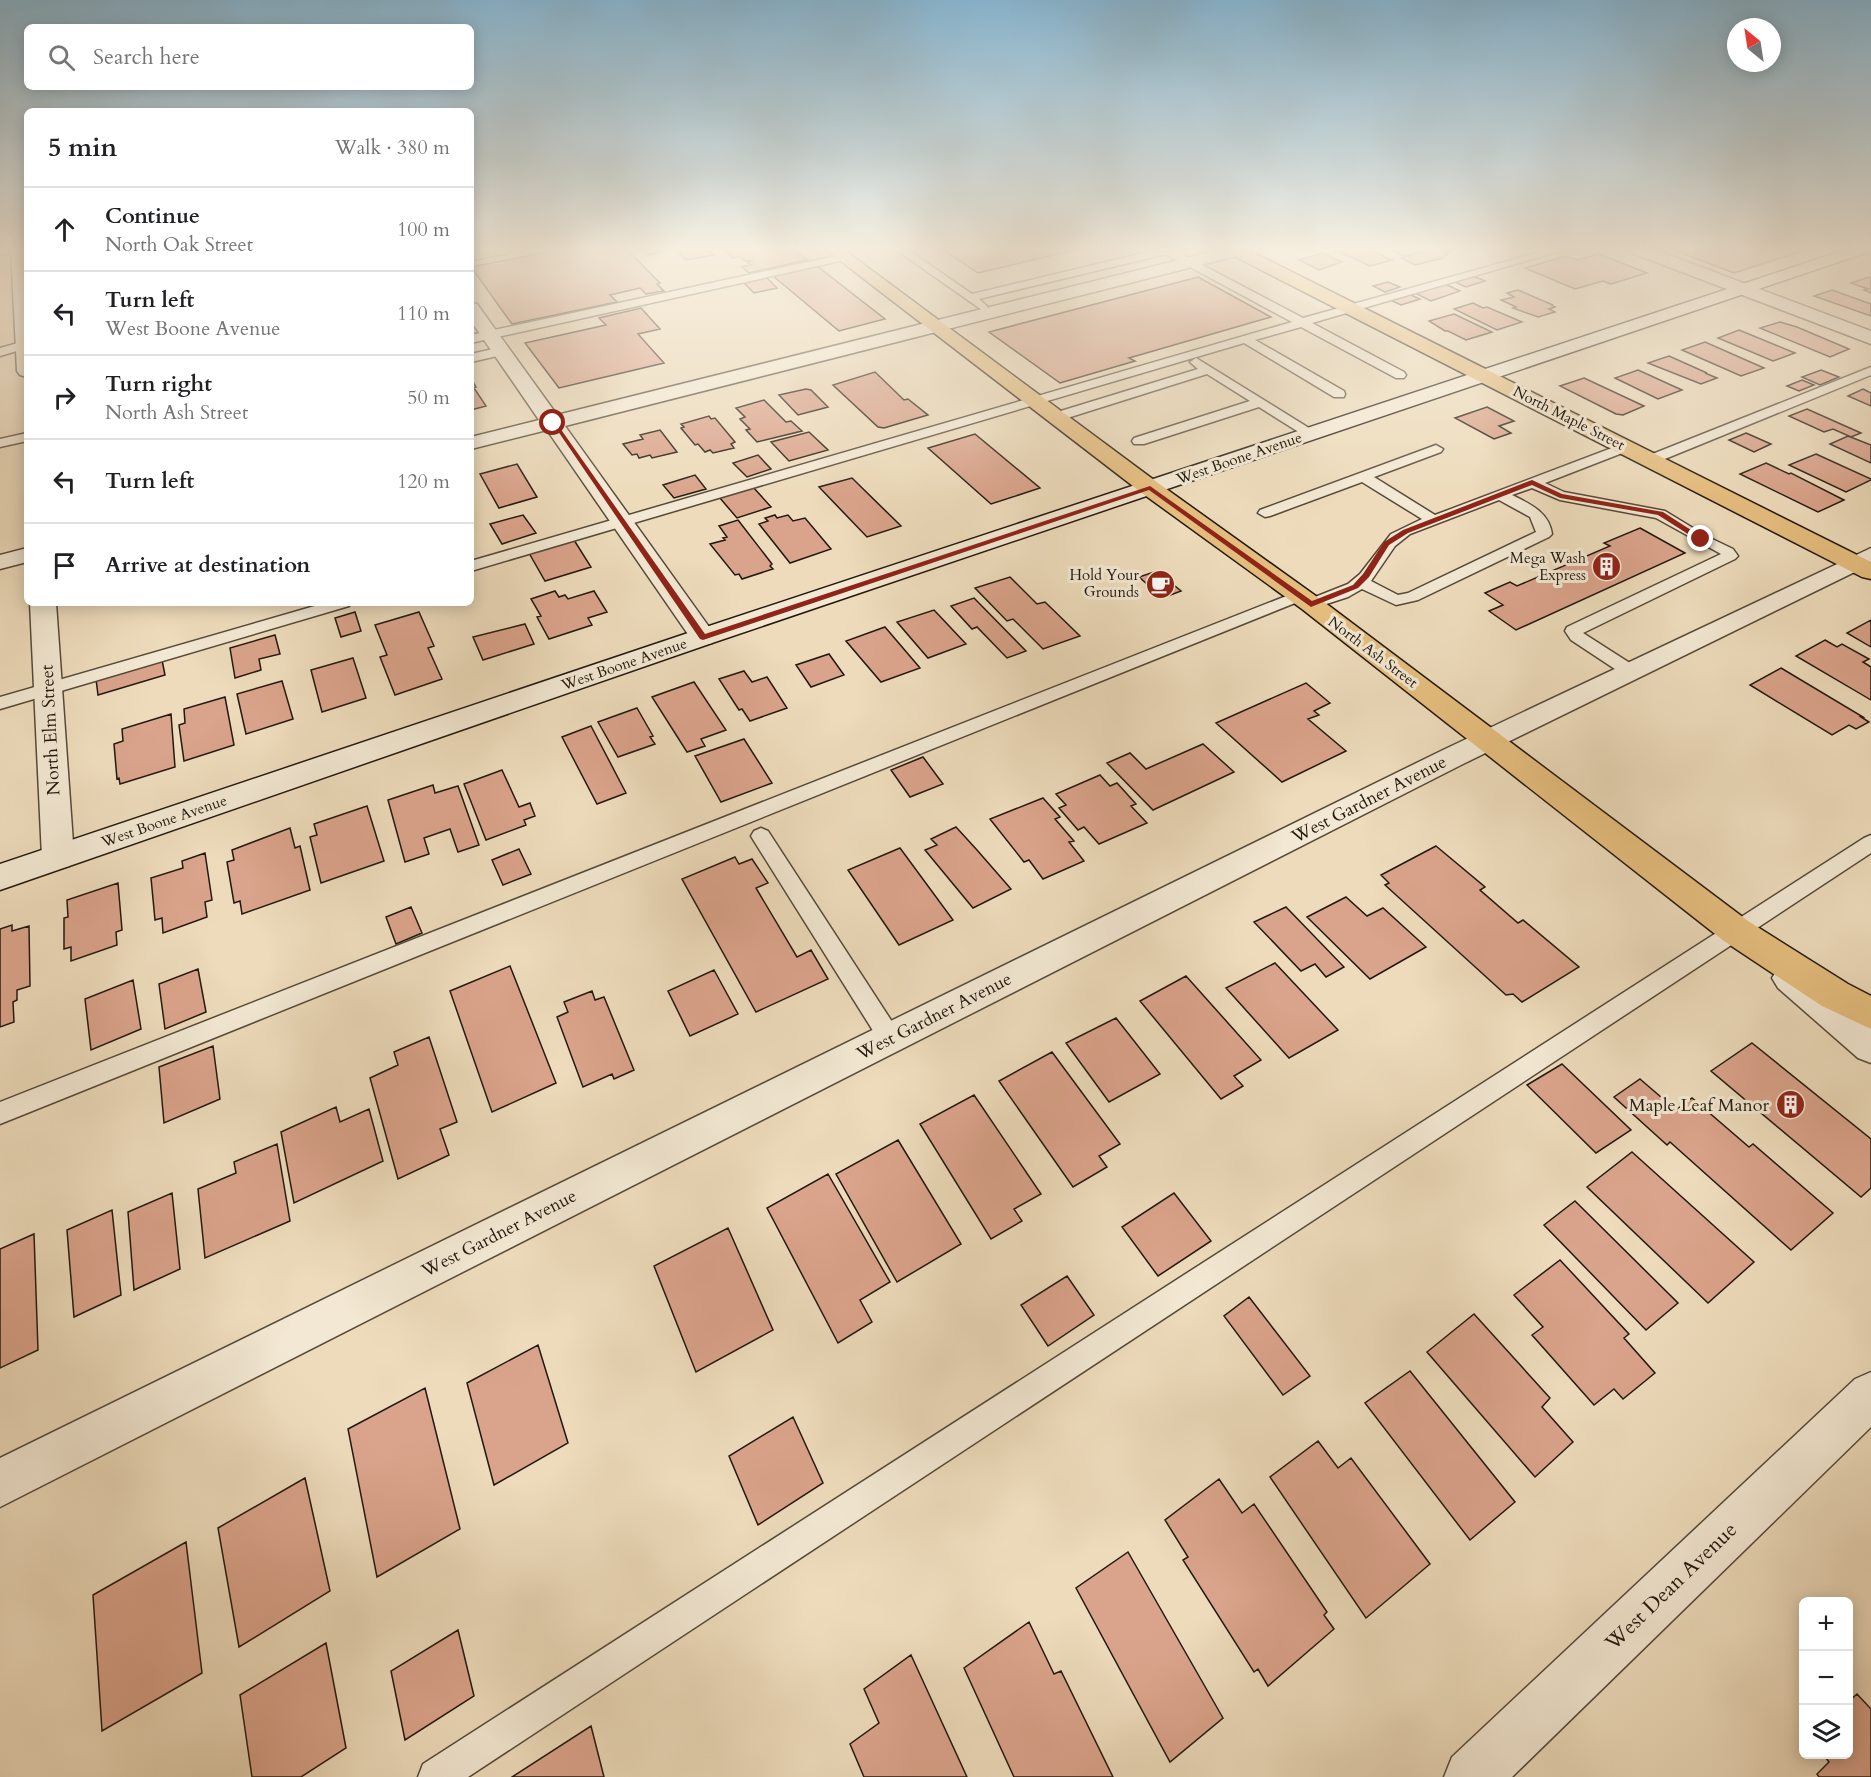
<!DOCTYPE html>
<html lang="en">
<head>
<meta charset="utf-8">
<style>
  :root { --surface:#fff; --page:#f2f2f2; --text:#202124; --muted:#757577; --line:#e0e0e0 }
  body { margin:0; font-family:Cardo,serif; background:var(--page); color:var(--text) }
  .controls { position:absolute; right:18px; bottom:18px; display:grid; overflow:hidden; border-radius:9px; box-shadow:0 3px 15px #0003 }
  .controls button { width:54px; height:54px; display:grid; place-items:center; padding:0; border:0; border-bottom:2px solid var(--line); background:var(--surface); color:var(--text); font:30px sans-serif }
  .compass { position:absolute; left:1727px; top:18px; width:54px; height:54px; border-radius:50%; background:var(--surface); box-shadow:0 3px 15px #0003; rotate:330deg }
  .stop { position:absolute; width:18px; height:18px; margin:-14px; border:4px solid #8f2418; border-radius:50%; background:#fff }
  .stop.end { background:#8f2418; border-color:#fff; box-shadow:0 2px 6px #0008 }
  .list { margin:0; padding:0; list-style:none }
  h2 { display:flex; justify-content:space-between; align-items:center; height:78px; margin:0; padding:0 24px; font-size:26px }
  h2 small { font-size:20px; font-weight:400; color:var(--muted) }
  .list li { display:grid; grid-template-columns:39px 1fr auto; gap:18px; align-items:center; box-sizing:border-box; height:84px; padding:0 24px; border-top:2px solid var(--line) }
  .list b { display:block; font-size:22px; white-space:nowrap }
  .list p { margin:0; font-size:20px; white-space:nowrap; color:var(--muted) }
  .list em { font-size:20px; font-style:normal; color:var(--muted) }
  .icon { flex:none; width:33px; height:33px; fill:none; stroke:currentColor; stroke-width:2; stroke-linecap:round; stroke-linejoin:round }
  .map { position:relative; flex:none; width:1871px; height:1777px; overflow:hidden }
  .search { position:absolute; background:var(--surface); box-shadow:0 3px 15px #0003; left:24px; top:24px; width:450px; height:66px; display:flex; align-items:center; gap:15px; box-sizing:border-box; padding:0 21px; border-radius:9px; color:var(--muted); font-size:22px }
  .panel { position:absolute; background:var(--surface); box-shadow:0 3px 15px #0003; left:24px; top:108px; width:450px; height:498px; border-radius:9px }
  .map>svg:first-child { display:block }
  .building { fill:#daa38b; stroke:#22190e; stroke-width:1.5 }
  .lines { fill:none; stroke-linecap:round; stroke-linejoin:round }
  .service-casing { stroke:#554a39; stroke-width:3 }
  .minor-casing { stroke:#554a39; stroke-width:3 }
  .tertiary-casing { stroke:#554a39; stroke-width:3 }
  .secondary-casing { stroke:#22190e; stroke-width:3 }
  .primary-casing { stroke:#22190e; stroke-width:3 }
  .service { fill:#f3e8d3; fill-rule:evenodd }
  .minor { fill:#f3e8d3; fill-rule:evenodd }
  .tertiary { fill:#f3e8d3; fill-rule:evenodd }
  .secondary { fill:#f3e8d3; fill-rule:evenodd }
  .primary { fill:#e6be7e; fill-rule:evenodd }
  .route { fill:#8f2418 }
  .labels { text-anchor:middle; stroke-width:6; stroke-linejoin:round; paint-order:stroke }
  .far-street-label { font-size:15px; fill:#22190e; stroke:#f3e8d3 }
  .far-poi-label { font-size:15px; fill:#22190e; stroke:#f3e8d3; text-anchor:end }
  .street-label { font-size:18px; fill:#22190e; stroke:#f3e8d3 }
  .poi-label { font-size:18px; fill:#22190e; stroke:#f3e8d3; text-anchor:end }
  .near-street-label { font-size:21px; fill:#22190e; stroke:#f3e8d3 }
</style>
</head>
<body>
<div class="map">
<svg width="1871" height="1777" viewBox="0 0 1871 1777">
  <rect width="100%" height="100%" fill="#eddbbb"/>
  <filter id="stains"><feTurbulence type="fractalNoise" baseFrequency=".00333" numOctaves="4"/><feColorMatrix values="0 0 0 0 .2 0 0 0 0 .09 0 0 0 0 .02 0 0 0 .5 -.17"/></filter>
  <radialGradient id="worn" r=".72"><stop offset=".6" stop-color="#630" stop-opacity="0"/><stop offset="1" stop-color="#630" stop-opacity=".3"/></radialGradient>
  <path class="building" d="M563,249H626L660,283L657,284L664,291L646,294L640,288L610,295L617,302L512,324L471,267Z
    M642,249H678L648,255Z
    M685,249H708L714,255L686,260L676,251Z
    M723,249H793L807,260L749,273L742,267L751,265L747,262L753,261H745L740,257L733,258Z
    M942,249H1079L978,273Z
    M1340,249H1367L1392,260L1370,266L1335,250Z
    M1389,249H1426L1428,250L1404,256Z
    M1430,249H1452L1443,258L1415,265L1401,258Z
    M1682,249H1809L1734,273L1676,251Z
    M1323,253L1342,262L1319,270L1299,260Z
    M1599,254L1647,273L1611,284L1603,281L1575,289L1525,268L1566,256L1577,260Z
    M817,266L885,319L839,331L773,276Z
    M1473,276L1485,281L1466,287L1455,282Z
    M1198,277L1271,317L1129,358L1135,361L1060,383L989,332Z
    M1869,277L1871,278V293L1864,290L1868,289L1851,283Z
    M767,278L777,288L754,293L744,283Z
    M1388,282L1400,287L1385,292L1373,286Z
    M1445,284L1460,291L1431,301L1415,293Z
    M1518,290L1553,305H1551L1555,307L1549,309L1555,312L1538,317L1513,308L1516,307L1501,300L1514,297L1507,293Z
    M1832,290L1871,304V316L1814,296Z
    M1409,294L1420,299L1401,305L1390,300Z
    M1473,303L1483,308L1487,307L1522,322L1497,330L1454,309Z
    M641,308L660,329L638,334L664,363L559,388L525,343L606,325L599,318Z
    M1454,314L1492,332L1466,340L1448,331H1445L1429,321Z
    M1780,322L1797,327L1849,349L1830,357L1760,328Z
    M1739,330L1795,353L1773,361L1718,338Z
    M1705,342L1764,368L1741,376L1682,350Z
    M1669,356L1707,373H1705L1717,378L1701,384L1648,363Z
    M1638,370L1682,390L1658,399L1615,378Z
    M1821,370L1839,377L1820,385L1802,377Z
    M875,372L904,400L908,399L928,415L884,428L878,427L833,385Z
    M1584,378L1644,406L1623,415L1616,414L1560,386Z
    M471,379L476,387L474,388L486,406L471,410Z
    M1802,380L1814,385L1799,391L1787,386Z
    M806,389L811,390L828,407L798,415L779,395Z
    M1863,389L1871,393V406L1848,396Z
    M764,400L786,422L791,421L802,431L757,442L746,430L750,429L740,419L745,417L736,408Z
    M1487,407L1514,421L1499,426L1511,433L1494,439L1455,418Z
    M1807,409L1861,433L1851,437L1833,429L1824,432L1789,416Z
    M709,416L711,419L715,418L735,442L731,444L734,448L713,453L710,450L705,452L698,444L695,445L681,428L684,427L681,424Z
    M660,430L677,452L652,458L650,455L639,458L637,454L632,455L623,444L643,439L640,435Z
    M809,432L828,450L789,461L771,442Z
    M1746,433L1771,444L1754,452L1729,440Z
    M975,434L1040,488L991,504L928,448Z
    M1848,436L1871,445V463L1830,444Z
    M1816,454L1871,479V480L1846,492L1789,465Z
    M758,455L771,469L747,477L733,463Z
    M1766,463L1789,474L1791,473L1844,500L1818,512L1740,474Z
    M517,464L537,497L499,508L480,474Z
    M695,475L706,489L674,498L663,485Z
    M852,478L901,526L867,537L819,487Z
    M753,487L771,507L737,518L719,497Z
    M523,515L536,533L502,544L490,524Z
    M775,515L777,518L788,515L793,521L805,518L831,549L790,563L759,524L768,521L765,518Z
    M738,520L772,564L770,566L773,569L742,579L739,574L735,575L710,544L725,540L723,538L727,537L719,526Z
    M1640,528L1685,553L1516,630L1489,611L1503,605L1485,593L1510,582L1517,586L1610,546L1604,543Z
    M574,540L591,567L545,581L529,553Z
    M1157,571L1181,591L1163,598L1139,577Z
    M1010,577L1037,604L1045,602L1080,636L1043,649L1013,619L1007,621L975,588Z
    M555,591L559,597L565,595L568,599L594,591L607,612L588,618L592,625L549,639L537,617L541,616L531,599Z
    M974,598L1026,651L1007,658L977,627L972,629L951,606Z
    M934,610L966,644L928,658L897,622Z
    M355,612L361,631L341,637L335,618Z
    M419,612L434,646L428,648L442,679L395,695L380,657L387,655L375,625Z
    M1871,620V647L1847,633Z
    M525,624L534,644L483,660L473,637Z
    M885,627L920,668L881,682L846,641Z
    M275,635L280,654L259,659L261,670L235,678L230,648Z
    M1825,640L1837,647L1842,644L1869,659L1863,662L1871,667V700L1796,656Z
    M829,654L844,675L811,687L796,665Z
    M353,658L366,698L322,712L311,670Z
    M162,660L165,675L98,695L96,679Z
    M1781,668L1863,717H1861L1869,722L1856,729L1849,725L1832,735L1750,685Z
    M744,671L752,682L767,677L787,708L750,721L742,709L739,710L719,679Z
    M282,681L293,719L246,734L237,694Z
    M694,682L726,730L701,739L705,746L687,752L652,697Z
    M1306,683L1330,703L1314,711L1319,715L1308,719L1346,751L1282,782L1216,723Z
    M225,697L234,745L184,761L179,725L185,723L184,709Z
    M637,708L653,736L650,737L655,744L618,757L598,722Z
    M171,714L175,767L120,784L119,778L117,779L114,744L123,741L122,729Z
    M591,726L626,793L597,804L562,737Z
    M744,739L772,783L721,802L695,756Z
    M1203,744L1234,772L1153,810L1107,763L1130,753L1146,769Z
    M923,757L943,784L910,797L891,770Z
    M502,770L519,807L530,803L535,816L524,820L526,825L486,840L464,784Z
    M1100,775L1110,786L1117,783L1136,804L1131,806L1147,823L1099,844L1084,827L1078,830L1059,808L1066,805L1056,794Z
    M433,785L435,793L458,786L479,845L458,852L450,829L424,838L429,854L405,862L388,800Z
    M1043,798L1060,817L1055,819L1074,841L1069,842L1084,861L1043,879L1029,860L1024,862L990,819Z
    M367,806L384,861L321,883L310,837L317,835L314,824Z
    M956,827L977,850L1011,889L973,908L925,850L937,845L931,839Z
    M290,828L295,848L300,846L310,890L242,914L240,901L234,903L227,862L234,860L232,850Z
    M1436,846L1485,887L1480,890L1518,923L1523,920L1579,967L1522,1002L1513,994L1506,995L1385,885L1389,883L1381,875Z
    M900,848L953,920L899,945L848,870Z
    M519,849L531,874L503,885L492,860Z
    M205,853L212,900L205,902L207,917L163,933L162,918L155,920L151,878L183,868L182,861Z
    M735,857L739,864L752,859L768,883L756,888L797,957L811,950L828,979L756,1012L682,879Z
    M118,883L122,930L116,932L117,945L71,961V947L64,949V918L68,917L67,900Z
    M1346,897L1367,916L1383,908L1426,947L1370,979L1307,917Z
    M411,907L422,933L396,944L386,917Z
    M1286,907L1344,967L1326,977L1315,964L1301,971L1254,922Z
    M12,925V931L29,926L30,986L17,990V1000L13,1002L14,1022L0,1027V929Z
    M1275,963L1338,1030L1289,1058L1226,988Z
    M510,966L556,1083L492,1112L450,991Z
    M198,969L206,1012L165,1029L159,984Z
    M714,970L738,1014L690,1036L668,991Z
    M1186,976L1261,1060L1234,1076L1243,1086L1221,1099L1140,1001Z
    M133,980L141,1029L91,1050L85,999Z
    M592,991L595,1000L604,997L634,1070L614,1079L612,1074L583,1087L557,1017L568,1012L564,1002Z
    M1116,1018L1160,1074L1109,1102L1066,1043Z
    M429,1037L457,1122L440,1129L449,1155L398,1179L370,1078L398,1065L394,1052Z
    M1752,1043L1871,1139V1188L1861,1197L1711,1071Z
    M213,1046L220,1099L164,1123L159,1067Z
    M1052,1052L1120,1144L1099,1156L1107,1167L1073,1187L999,1081Z
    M1562,1064L1631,1130L1596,1153L1527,1085Z
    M1640,1079L1676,1110L1692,1098L1749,1147L1753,1144L1833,1213L1791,1250L1670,1142L1667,1145L1614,1097Z
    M974,1095L1041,1194L1014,1209L1022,1221L991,1239L920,1124Z
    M336,1107L340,1122L369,1109L383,1161L294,1203L281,1132Z
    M898,1140L961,1244L897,1282L836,1174Z
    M277,1144L290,1221L205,1258L198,1189L236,1173L234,1162Z
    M1632,1152L1754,1262L1708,1303L1587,1187Z
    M828,1174L890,1282L860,1300L872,1322L838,1343L767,1208Z
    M172,1193L180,1269L134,1290L128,1212Z
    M1174,1193L1211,1241L1158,1276L1122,1227Z
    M1575,1201L1678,1303L1646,1330L1544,1225Z
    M112,1210L121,1295L74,1317L67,1230Z
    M728,1228L773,1330L696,1372L654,1266Z
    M34,1234L38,1350L0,1368V1249Z
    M1560,1260L1629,1334L1624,1338L1655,1373L1623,1399L1614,1389L1594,1405L1532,1335L1543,1327L1514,1295Z
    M1067,1276L1094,1315L1048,1346L1021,1305Z
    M1249,1297L1310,1376L1283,1395L1224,1316Z
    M1474,1314L1550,1398L1542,1407L1573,1442L1535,1477L1427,1352Z
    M538,1345L568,1443L494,1485L467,1383Z
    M1410,1371L1515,1502L1470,1540L1365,1403Z
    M425,1388L460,1529L377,1577L348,1429Z
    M793,1417L823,1483L758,1525L729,1456Z
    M1318,1441L1338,1468L1351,1458L1430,1564L1366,1618L1270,1477Z
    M305,1478L330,1591L239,1647L218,1528Z
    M1219,1479L1242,1513L1254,1504L1327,1612L1324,1615L1334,1629L1268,1686L1258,1669L1254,1672L1183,1560L1188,1557L1165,1520Z
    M186,1542L202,1673L102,1731L93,1595Z
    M1128,1552L1223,1718L1170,1762L1076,1588Z
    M1029,1622L1054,1674L1061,1671L1113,1777H1014L964,1668Z
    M458,1630L474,1696L405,1740L391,1671Z
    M326,1643L346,1748L301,1777H252L240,1695Z
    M911,1655L967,1777H864L850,1744L879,1723L864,1689Z
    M1857,1694L1871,1709V1777H1819L1817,1774L1829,1762L1823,1754H1848V1702Z
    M591,1726L604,1777H512Z"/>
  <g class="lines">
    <defs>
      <path id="service" d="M0,249H26L21,252L0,255Z
        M895,249H907L972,294L1160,249H1172L1303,318L1551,249H1567L1312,323L1404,372L1406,375L1404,378H1396L1301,327L1255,340L1344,391L1345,394L1344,397H1334L1244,343L471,571V561L1292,322L1166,254L979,299L988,307L982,310Z
        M845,254L849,255V259L471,343V335Z
        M25,341L27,348L0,356V348Z
        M502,347L508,351L506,354L471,362V354Z
        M1196,358L1317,433L1310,437L1305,436L1259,407L1144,444H1134L1132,441L1134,438L1250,401L1207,374L1061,420H1051L1049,417L1051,414L1198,369L1190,362Z
        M1871,367V375L1655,463H1645L1643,460L1645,457Z
        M27,433V441L0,447V439Z
        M1625,443L1632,447L1630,450L1545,483L1564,492L1665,511L1706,536L1733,549L1738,556L1735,559L1583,633L1636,667L1639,671L1636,675H1624L1571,640L1565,631L1567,627L1721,554L1656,518L1560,500L1532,488L1512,495C1530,504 1549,512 1552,534L1549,537L1418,600L1396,605L1362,589L1348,597L1311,609L1303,604L1305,601L1348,584L1360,574L1391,534L1422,519L1362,482L1270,516L1265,517L1258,513L1260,510L1436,445L1443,449L1441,452L1374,477L1435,515ZM1499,500L1530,517L1536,532L1408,593L1398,595L1371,581L1395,546L1410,534Z
        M1299,591L1307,596L1305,599L0,1124V1102Z
        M325,603H351L349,606L0,709V697Z
        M761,828L768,831L898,1031L902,1038L898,1045L890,1048L882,1045L754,841L751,836L754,831Z
        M1871,835V853L468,1777H418L423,1764L1864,838Z"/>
      <path id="minor" d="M11,249H27V377L20,375L17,371Z
        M478,249H511L509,253L471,260V250Z
        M1223,249H1250L1248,253L565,426L712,631L716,637L712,643L703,645L694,643L547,430L471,449V437L539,420L471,321V303L477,304L557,415Z
        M1630,249H1653L1871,331V344L1632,253Z
        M27,548V562L0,569V555Z
        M1871,548V564L1463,764L0,1507V1458L1443,750Z
        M30,603H56L74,857L69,866L58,869L47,866L42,857Z
        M1871,1372V1427L1512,1777H1444L1452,1757L1855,1379Z"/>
      <path id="tertiary" d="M1790,963L1802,968L1871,1025V1063L1858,1058L1778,988L1772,978L1778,968Z"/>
      <path id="secondary" d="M1848,249H1871V251L712,643L0,890V864L694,631Z"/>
      <path id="primary" d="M825,249H843L1158,483L1320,599L1748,921L1848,984L1871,996V1029L1822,1006L1724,941L1302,609L1142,493Z
        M1226,249H1246L1871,562V579L1862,577L1228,253Z"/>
    </defs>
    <use href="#service" class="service-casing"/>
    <use href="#minor" class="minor-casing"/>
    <use href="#tertiary" class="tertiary-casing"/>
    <use href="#secondary" class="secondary-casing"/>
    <use href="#primary" class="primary-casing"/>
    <use href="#service" class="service"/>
    <use href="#minor" class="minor"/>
    <use href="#tertiary" class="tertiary"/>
    <use href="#secondary" class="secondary"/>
    <use href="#primary" class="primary"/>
  </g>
  <linearGradient id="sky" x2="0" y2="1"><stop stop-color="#88b7d3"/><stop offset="0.5" stop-color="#f7efe0"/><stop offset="1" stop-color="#f7efe0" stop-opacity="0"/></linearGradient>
  <rect width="1871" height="498" fill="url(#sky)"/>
  <path class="route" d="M551,421H555L705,634L1150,486L1312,601L1353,585L1363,574L1384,542L1403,530L1532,480L1562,494L1663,512L1705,539L1699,541L1658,515L1560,498L1532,485L1408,533L1389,545L1369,577L1358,588L1311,607L1149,490L703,640L700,639Z"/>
  <defs>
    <symbol id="building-disc" viewBox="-11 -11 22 22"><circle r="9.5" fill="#8f2418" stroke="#f3e8d3"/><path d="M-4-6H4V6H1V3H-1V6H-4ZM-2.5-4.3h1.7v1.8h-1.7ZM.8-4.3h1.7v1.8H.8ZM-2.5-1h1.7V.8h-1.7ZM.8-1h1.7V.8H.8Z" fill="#fff"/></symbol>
    <symbol id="cafe-disc" viewBox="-11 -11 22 22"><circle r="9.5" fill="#8f2418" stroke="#f3e8d3"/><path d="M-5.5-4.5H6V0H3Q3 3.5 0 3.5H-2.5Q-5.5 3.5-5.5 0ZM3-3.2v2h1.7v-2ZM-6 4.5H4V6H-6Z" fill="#fff"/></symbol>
  </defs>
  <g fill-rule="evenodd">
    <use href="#building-disc" x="1590" y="550" width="33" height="33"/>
    <use href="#cafe-disc" x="1144" y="568" width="33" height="33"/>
    <use href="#building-disc" x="1774" y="1088" width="33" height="33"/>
  </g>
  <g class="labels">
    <g class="far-street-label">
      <text transform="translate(1569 418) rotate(27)" y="5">North Maple Street</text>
      <text transform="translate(1239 458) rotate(-19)" y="5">West Boone Avenue</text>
      <text transform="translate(1373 652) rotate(37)" y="5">North Ash Street</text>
      <text transform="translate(624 664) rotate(-19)" y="5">West Boone Avenue</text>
      <text transform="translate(164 821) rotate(-19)" y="5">West Boone Avenue</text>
    </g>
    <g class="far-poi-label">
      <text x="1586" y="563">Mega Wash<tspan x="1586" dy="17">Express</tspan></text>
      <text x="1139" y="580">Hold Your<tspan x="1139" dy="17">Grounds</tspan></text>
    </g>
    <g class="street-label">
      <text transform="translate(50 730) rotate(-93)" y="6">North Elm Street</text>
      <text transform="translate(1369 799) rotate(-27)" y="6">West Gardner Avenue</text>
      <text transform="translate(934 1016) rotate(-27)" y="6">West Gardner Avenue</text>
      <text transform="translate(499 1233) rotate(-27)" y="6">West Gardner Avenue</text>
    </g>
    <g class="poi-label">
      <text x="1769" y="1111">Maple Leaf Manor</text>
    </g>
    <g class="near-street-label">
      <text transform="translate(1671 1586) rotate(-44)" y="7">West Dean Avenue</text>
    </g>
  </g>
  <rect width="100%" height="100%" filter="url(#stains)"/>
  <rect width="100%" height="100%" fill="url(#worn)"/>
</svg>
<div class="controls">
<button>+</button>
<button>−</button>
<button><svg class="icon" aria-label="layers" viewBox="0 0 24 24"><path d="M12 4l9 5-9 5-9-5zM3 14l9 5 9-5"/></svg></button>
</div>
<svg class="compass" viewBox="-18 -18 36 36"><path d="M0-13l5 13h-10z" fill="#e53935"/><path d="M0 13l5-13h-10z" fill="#757577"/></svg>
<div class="stop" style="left:553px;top:423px"></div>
<div class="stop end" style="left:1701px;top:539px"></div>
<div class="search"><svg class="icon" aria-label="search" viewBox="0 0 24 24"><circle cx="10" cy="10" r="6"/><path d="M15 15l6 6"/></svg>Search here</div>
<section class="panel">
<h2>5 min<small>Walk · 380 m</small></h2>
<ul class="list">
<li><svg class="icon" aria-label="ahead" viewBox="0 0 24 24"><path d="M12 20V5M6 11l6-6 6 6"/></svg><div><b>Continue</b><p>North Oak Street</p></div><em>100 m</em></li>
<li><svg class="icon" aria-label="left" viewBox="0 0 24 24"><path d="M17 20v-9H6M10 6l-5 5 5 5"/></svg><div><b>Turn left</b><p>West Boone Avenue</p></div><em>110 m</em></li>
<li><svg class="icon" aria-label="right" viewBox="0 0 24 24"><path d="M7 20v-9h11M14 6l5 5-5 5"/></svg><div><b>Turn right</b><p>North Ash Street</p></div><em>50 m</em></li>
<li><svg class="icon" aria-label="left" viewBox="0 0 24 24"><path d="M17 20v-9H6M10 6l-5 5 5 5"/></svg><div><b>Turn left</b></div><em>120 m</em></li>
<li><svg class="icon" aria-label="arrive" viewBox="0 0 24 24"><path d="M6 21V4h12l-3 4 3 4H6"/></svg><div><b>Arrive at destination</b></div></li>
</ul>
</section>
</div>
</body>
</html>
